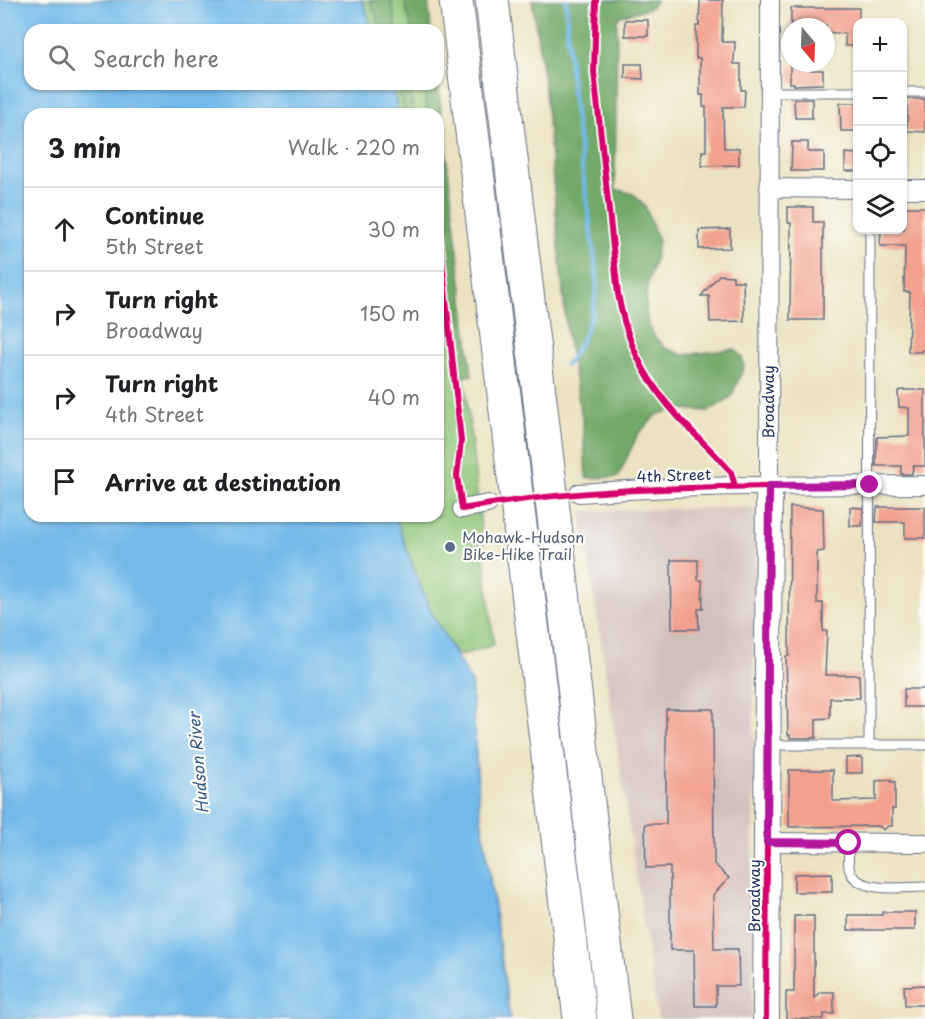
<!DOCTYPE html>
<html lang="en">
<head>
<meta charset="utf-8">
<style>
  :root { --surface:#fff; --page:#f2f2f2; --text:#202124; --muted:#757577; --line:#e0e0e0 }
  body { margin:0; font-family:"Playpen Sans",sans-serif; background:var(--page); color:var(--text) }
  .controls { position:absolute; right:18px; top:18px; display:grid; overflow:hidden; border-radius:12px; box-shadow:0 2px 4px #0004 }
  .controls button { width:54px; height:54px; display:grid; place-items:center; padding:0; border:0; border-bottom:2px solid var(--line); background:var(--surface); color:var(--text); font:30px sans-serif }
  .compass { position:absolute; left:781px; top:18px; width:54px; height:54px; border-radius:50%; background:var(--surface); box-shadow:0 2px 4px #0004; rotate:161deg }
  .stop { position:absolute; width:18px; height:18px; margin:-14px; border:4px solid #b5179e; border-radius:50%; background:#fff }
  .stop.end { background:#b5179e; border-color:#fff; box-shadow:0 2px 6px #0008 }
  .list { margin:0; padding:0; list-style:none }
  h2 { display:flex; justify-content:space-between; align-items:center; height:78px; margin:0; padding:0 24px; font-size:26px }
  h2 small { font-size:20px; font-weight:400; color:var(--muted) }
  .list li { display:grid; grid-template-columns:39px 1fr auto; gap:18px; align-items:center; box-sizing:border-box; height:84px; padding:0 24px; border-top:2px solid var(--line) }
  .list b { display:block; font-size:22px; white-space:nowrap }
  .list p { margin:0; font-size:20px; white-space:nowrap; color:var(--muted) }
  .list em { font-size:20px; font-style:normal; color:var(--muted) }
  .icon { flex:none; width:33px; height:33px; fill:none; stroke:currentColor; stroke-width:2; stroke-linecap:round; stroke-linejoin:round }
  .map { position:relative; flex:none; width:925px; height:1019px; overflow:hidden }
  .search { position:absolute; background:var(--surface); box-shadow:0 2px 4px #0004; left:24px; top:24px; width:420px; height:66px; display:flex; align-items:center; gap:15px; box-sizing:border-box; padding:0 21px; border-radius:18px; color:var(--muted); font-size:22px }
  .panel { position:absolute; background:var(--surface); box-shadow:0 2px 4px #0004; left:24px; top:108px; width:420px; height:414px; border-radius:18px }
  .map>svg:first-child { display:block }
  .industrial { fill:#d1c0bc }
  .green { fill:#8dc376; stroke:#54796a; stroke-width:1.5 }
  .forest { fill:#72a967; stroke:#466c62; stroke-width:1.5 }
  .water { fill:#72baea; stroke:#4674a4; stroke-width:1.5 }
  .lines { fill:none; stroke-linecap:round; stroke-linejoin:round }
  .stream { stroke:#72baea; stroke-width:4.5 }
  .building { fill:#f2a18e }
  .lane-casing { stroke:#646e81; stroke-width:11 }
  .street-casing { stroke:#646e81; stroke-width:20 }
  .secondary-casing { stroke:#646e81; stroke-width:28 }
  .highway-casing { stroke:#646e81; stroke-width:35 }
  .lane { stroke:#fff; stroke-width:9 }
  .street { stroke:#fff; stroke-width:18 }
  .secondary { stroke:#fff; stroke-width:26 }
  .highway { stroke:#fff; stroke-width:33 }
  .cycleway-casing { stroke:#fdfcf7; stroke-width:10 }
  .cycleway { stroke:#d6006c; stroke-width:6 }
  .route { stroke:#b5179e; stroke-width:8 }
  .service-dot { fill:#5c6f8a; stroke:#fdfcf7; stroke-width:2 }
  .labels { text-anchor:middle; stroke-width:4.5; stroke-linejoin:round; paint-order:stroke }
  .street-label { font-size:15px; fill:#1b2f5e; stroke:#fdfcf7 }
  .service-label { font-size:15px; fill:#4e5e75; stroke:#fdfcf7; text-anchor:start }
  .water-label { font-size:16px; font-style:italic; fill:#355988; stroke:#fdfcf7 }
</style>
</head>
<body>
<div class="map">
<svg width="925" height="1019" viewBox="0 0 925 1019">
  <rect width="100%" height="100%" fill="#fdfcf7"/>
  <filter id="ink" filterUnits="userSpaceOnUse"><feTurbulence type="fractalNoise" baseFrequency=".0167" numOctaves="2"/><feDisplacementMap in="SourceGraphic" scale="12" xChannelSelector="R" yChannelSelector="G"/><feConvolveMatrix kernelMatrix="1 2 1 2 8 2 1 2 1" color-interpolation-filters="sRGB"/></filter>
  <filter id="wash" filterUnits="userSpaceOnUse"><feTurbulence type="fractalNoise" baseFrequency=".008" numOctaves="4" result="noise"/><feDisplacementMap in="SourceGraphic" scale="24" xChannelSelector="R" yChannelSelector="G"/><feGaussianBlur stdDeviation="1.35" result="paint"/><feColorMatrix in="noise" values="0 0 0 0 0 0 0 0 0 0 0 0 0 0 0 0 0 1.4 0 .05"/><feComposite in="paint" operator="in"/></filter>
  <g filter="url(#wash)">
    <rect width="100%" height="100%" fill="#ece2c1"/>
    <path class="industrial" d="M755,507L752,1019H658L581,511Z"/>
    <path class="green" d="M362,0H420L425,30H373Z
      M391,84H432L435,114H399Z
      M438,142L494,645L458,656C426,615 413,564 395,516H438V421L440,390L438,388Z"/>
    <path class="forest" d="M370,0H391L397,30H381Z
      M404,0H428L431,30H412Z
      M532,0H657L649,8L620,16L617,21L615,189L633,194L645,206L658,241L655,259L647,286L646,304L647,321L654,336L665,348L683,355L735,349L742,357L744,367L731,397L709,411L681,409L658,414L638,434L618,477L586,478L583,423L567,337L545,90Z
      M397,84H409L414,114H405Z
      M423,84H438L472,375L459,377L438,185V114H427Z
      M438,293L447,374L438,372Z"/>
    <path class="water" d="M0,0H362L373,30H30V84H391L399,114H30V516H395L420,587L433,616L471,682L479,802L510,1019H0Z"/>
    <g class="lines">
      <path class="stream" d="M566,0C568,95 587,187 597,281C596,311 584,341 566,365"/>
    </g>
    <g id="blocks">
      <path class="building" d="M700,0H723L722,42H735L734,64H741V90H745L744,107H723L724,148H739V165L702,166V151H706V107H703V95H700V58H696V26H699Z
        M791,8H859L858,45L845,46V34L826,32V25H791Z
        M625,20H648V36H625Z
        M625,64H642L643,79L625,78Z
        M790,65H811V70H823V84L794,85V83H790Z
        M794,99H812V118H795Z
        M907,99H925V132L907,131Z
        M840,103H857V131H841Z
        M792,142H808V152H824V171H791Z
        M845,153L857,154L858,171H845Z
        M788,207H813V222H823V320H790L791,223H788Z
        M904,207H925V350H922V352H908L910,292H904L905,246H880L881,230H904Z
        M730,229V248L699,249V230Z
        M719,275L733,276V281H743L744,321L710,322L709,296H701Z
        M902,390H925V466H913L912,474H901V466H876L877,437L909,436V408L899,407L898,391Z
        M790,507L823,509L824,551L817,552V603H823V631H827L825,675H859L860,698H830V718L816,719V738H790V735H788L786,656H789Z
        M850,507L863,508L862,526H850Z
        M877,507H925V538H905V522H876Z
        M671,560H698V580H702L703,608L698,609L699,629H672Z
        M904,689H925V707H904Z
        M666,709H713L714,864L729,878L713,895L714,949H738L739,986H716V1006H695L694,950H670V867L646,868L645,824H666Z
        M862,757V773H846V758Z
        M789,770H833V801L876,800V781L891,780V782H895V809H892V826H888L884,830L879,826L789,827Z
        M832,873V892H794V874Z
        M882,912H915V930H848V915H882Z
        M794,916H814V998L820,992H834V1014H824V1019H786V992H794Z
        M925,985V1005H905L904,986Z"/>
    </g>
  </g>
  <g filter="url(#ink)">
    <use href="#blocks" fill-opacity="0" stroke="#646e81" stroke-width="1.5"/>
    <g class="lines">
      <defs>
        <path id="lane" d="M769,92H858
          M902,92H925
          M768,745H925
          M869,745L870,230
          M849,843C849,852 847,863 850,871C859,894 905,887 925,887"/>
        <path id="street" d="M769,188L858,189
          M902,189H925
          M769,486L770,0
          M579,493C694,484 810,486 925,485
          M462,509L488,504
          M767,842L925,843"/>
        <path id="secondary" d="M766,1019L769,486"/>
        <path id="highway" d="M456,0L580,1019
          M492,0L614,1019"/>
      </defs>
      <use href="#lane" class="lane-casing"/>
      <use href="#street" class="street-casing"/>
      <use href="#secondary" class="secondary-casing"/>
      <use href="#highway" class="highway-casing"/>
      <use href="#lane" class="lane"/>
      <use href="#street" class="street"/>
      <use href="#secondary" class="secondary"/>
      <use href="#highway" class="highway"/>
      <defs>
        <path id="cycleway" d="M596,0L594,72L618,294C624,328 636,361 656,389C677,420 707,444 731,472L735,486
          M438,224L461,441L457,476L462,509C564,490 666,488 769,486L766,1019"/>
      </defs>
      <use href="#cycleway" class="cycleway-casing"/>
      <use href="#cycleway" class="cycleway"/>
    </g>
  </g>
  <g class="lines" filter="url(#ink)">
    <path class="route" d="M849,843L767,842L769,486L870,485"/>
  </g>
  <circle class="service-dot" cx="450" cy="547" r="6"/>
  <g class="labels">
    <g class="street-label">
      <text transform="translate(769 402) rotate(-90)" y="5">Broadway</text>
      <text transform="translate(674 476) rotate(-2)" y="5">4th Street</text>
      <text transform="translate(755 896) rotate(-90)" y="5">Broadway</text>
    </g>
    <g class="service-label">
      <text x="462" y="543">Mohawk-Hudson<tspan x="462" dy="17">Bike-Hike Trail</tspan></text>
    </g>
    <g class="water-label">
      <text transform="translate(198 763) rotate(-95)" y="6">Hudson River</text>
    </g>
  </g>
</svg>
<div class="controls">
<button>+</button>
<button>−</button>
<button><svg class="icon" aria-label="locate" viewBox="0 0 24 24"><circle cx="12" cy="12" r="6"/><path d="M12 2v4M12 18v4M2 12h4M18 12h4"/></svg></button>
<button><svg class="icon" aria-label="layers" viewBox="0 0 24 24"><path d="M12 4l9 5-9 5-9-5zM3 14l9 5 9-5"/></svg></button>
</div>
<svg class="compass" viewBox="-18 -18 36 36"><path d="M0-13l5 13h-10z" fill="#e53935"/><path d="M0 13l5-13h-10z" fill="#757577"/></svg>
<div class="stop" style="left:849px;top:843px"></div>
<div class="stop end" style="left:870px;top:485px"></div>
<div class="search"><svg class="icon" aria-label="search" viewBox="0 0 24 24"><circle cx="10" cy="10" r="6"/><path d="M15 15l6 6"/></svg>Search here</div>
<section class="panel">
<h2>3 min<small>Walk · 220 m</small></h2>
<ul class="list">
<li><svg class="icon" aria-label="ahead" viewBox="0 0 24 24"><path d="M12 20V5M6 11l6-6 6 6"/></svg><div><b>Continue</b><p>5th Street</p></div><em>30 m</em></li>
<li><svg class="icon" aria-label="right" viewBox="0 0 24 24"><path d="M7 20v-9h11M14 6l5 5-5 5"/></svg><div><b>Turn right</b><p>Broadway</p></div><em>150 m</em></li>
<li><svg class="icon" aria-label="right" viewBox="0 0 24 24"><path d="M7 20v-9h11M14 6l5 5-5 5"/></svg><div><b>Turn right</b><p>4th Street</p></div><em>40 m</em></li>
<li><svg class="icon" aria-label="arrive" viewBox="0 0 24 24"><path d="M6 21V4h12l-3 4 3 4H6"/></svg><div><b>Arrive at destination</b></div></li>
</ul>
</section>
</div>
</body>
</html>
